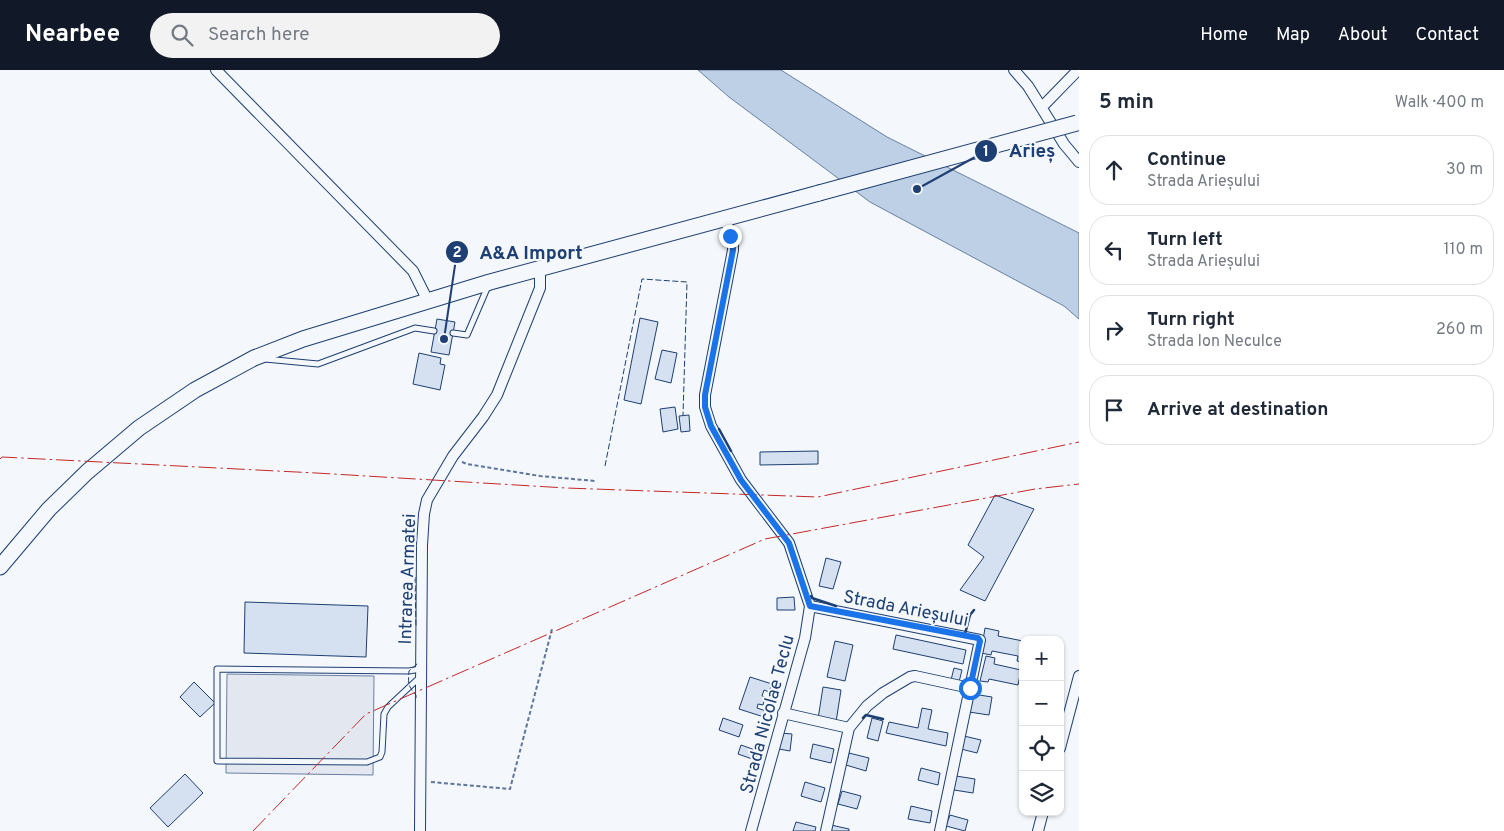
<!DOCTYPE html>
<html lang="en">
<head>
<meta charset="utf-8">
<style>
  :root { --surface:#fff; --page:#f2f2f3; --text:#1f2937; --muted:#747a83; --line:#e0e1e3; --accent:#111827 }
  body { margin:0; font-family:Overpass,sans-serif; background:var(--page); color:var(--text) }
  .controls { position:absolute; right:15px; bottom:15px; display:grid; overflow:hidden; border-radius:10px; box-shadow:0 1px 4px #0004 }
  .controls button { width:45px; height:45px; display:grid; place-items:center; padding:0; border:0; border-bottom:1px solid var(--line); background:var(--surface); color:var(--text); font:25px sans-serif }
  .stop { position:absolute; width:15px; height:15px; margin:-11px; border:4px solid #1a73e8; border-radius:50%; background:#fff }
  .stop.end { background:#1a73e8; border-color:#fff; box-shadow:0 1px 5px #0008 }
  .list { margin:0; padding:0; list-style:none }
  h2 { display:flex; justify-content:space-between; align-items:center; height:65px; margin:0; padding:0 20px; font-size:21px }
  h2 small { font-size:16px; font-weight:400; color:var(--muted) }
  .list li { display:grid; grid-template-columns:32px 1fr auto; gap:15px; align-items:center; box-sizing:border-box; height:70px; margin:0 10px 10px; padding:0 10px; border:1px solid var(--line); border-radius:20px }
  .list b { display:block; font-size:19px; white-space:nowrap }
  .list p { margin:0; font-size:16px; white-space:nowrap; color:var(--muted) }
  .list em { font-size:16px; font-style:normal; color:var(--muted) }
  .icon { flex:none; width:28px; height:28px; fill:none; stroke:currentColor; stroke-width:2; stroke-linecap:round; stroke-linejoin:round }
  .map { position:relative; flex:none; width:1079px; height:761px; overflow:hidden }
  header { display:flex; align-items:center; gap:30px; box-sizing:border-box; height:70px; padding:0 25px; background:var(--accent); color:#fff }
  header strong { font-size:24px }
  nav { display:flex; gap:28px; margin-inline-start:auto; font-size:18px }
  .search { width:350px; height:45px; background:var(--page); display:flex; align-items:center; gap:12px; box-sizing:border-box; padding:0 18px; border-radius:28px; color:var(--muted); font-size:19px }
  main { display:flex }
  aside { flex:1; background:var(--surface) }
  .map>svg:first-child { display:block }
  .parking { fill:#e3e8f0; stroke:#687fa3 }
  .water { fill:#bed0e5; stroke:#687fa3 }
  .building { fill:#d5e0f0; stroke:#1d3f73 }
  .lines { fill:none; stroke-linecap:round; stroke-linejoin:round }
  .service-casing { stroke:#1d3f73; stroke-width:7 }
  .minor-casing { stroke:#1d3f73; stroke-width:12 }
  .primary-casing { stroke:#1d3f73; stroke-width:17 }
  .path { stroke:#5e769c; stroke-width:2; stroke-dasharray:4 2.5; stroke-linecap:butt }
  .service { stroke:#f4f7fb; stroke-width:5 }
  .minor { stroke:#f4f7fb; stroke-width:10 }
  .primary { stroke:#f4f7fb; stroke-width:15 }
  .primary-bridge-casing { stroke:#1d3f73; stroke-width:17; stroke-linecap:butt }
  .primary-bridge { stroke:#f4f7fb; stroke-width:15 }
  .fence { stroke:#1d3f73; stroke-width:1; stroke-dasharray:6 2.5; stroke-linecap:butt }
  .wall { stroke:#1d3f73; stroke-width:2.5 }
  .power { stroke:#c62828; stroke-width:1; stroke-dasharray:18 4 2.5 4; stroke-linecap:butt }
  .route { stroke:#1a73e8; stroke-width:6 }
  .labels { text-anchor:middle; stroke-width:4; stroke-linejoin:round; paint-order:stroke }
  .street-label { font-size:18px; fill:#1d3f73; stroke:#f4f7fb }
  .leader { fill:none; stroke:#1d3f73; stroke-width:2 }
  .callout-dot { fill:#1d3f73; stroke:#f4f7fb; stroke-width:2 }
  .mark-label { font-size:15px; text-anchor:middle; font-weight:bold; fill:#fff }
  .callout-label { font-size:19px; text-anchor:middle; font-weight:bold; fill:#1d3f73; stroke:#f4f7fb; stroke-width:4; stroke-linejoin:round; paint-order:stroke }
</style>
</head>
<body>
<header>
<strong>Nearbee</strong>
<div class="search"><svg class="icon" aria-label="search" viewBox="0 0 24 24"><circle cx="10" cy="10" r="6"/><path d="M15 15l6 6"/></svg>Search here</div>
<nav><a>Home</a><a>Map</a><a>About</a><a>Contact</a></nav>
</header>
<main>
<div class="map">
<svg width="1079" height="761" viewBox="0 0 1079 761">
  <rect width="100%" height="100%" fill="#f4f7fb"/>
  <path class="parking" d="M227,604L374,606L373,705L226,703Z"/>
  <path class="water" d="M698,0H781L887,67L1079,163V249L1064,236L870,132L729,27Z"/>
  <path class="building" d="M640,248L658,252L641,334L624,330Z
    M437,249L455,252L449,285L431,282Z
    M662,280L677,283L671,313L655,309Z
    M419,283L441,288L440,294L445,295L440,320L413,314Z
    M675,337L678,359L663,362L660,339Z
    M689,345L690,361L681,362L679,346Z
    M818,381V394L760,395V382Z
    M995,425L1034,439L985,531L960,520L984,487L968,475Z
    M826,488L841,492L833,519L819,516Z
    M794,527L795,540H777V528Z
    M245,532L368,536L366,587L244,583Z
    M985,558L999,561L998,566L1023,571V592L1017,591L1018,586L992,581L991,585L981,583Z
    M896,565L966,580L963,594L893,579Z
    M835,571L853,575L845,611L827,607Z
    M986,586L995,588L994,594L1021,600L1018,615L989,609L988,612L980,611Z
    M954,598L962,600L959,612L951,610Z
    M750,607L772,614L769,622L764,620L762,626L765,627L763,635L758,634L757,638L766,641L764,647L739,639Z
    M194,612L215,633L200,647L180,627Z
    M823,617L841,620L836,652L818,649Z
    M973,624L992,627L989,645L969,642Z
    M922,638L932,640L928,659L948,663L946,676L886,663L889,652L918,658Z
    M723,648L743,655L739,667L719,660Z
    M872,648L883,651L878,671L867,668Z
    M781,663L792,664L790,681L779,679Z
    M964,666L981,670L977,683L961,679Z
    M813,674L834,679L831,693L810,688Z
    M741,675L758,681L755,690L738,684Z
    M849,683L869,688L866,701L846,695Z
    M921,698L940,703L938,715L918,710Z
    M185,704L203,723L168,757L150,738Z
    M956,706L975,709L973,723L954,720Z
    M805,712L825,718L821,732L801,726Z
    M842,721L861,726L857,739L838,734Z
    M911,736L932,741L930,753L908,749Z
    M950,745L968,750L965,761L946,756Z
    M796,752L816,757L815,761H793Z
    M831,755L849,759V761H830Z"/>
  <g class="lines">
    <defs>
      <path id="service" d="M453,263L467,265L488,216
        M265,289L318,294L415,258L434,261
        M420,607L388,637L384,644L382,682L380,687L367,692L217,691V599L409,601L420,599"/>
      <path id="minor" d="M216,0L413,201L428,231
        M1014,0L1028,16L1064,74L1079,92
        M1042,37L1078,0
        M725,148L733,174V180L705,325V337L711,356L741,410L789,473L810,536L805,568L751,761
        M810,536L980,570L940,761
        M783,643L849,658
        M1060,678L1079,606
        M420,761L422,475L424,444L427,430L453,386L483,347L497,325L540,218V199
        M826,761L849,658L867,636L883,623L910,607L915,606L970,618
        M1038,761L1043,742"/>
      <path id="primary" d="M0,497L49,439L87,402L139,358L195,320L254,288L303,269L490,212L819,123"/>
    </defs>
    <use href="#service" class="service-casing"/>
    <use href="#minor" class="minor-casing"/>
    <use href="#primary" class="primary-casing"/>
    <path class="path" d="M462,392L467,394L540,406L595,411
      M431,712L510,719L552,559"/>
    <use href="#service" class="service"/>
    <use href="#minor" class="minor"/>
    <use href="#primary" class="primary"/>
    <defs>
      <path id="primary-bridge" d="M819,123L1077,53"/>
    </defs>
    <use href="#primary-bridge" class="primary-bridge-casing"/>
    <use href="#primary-bridge" class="primary-bridge"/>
    <path class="fence" d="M605,396L642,209L687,212L683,345
      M415,507L416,557
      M416,628V625C408,616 408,614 409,601L417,594V592"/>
    <path class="wall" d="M719,359L731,381
      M811,526L812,528L836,536
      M965,564L970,545L974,540
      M863,648L866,645L883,649"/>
    <path class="power" d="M0,389L2,387L316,403L566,418L818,427L1079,372
      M253,761L366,644L765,469L1035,419L1079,414"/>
  </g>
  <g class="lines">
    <path class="route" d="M730,166L733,174V180L705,325V337L711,356L741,410L789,473L810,536L978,568L980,571L970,618"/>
  </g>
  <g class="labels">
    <g class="street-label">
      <text transform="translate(407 509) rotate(-88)" y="6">Intrarea Armatei</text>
      <text transform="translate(906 538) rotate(11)" y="6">Strada Arieșului</text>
      <text transform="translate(767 644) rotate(-75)" y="6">Strada Nicolae Teclu</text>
    </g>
  </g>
  <path class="leader" d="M917 119L986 81M444 269L457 182"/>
  <g class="callout-dot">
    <circle cx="917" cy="119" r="5"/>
    <circle cx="444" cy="269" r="5"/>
    <circle cx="986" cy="81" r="12"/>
    <circle cx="457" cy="182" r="12"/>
  </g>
  <g class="mark-label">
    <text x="986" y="86">1</text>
    <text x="457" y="187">2</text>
  </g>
  <g class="callout-label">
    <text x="1032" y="87">Arieș</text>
    <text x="531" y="189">A&amp;A Import</text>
  </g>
</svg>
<div class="controls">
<button>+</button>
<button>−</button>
<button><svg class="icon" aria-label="locate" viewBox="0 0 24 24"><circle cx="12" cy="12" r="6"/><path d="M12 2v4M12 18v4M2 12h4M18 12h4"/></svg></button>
<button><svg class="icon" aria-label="layers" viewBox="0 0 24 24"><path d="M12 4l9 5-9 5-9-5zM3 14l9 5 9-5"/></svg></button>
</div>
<div class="stop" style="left:970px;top:618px"></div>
<div class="stop end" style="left:730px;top:166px"></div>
</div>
<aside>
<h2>5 min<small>Walk · 400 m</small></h2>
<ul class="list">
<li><svg class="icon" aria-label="ahead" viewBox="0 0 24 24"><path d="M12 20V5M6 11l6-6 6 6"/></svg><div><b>Continue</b><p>Strada Arieșului</p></div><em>30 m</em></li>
<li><svg class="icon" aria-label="left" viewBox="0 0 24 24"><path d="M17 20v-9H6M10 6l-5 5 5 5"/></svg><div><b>Turn left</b><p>Strada Arieșului</p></div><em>110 m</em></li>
<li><svg class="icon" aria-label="right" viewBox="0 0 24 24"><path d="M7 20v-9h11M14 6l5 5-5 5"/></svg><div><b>Turn right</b><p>Strada Ion Neculce</p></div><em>260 m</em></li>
<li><svg class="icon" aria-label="arrive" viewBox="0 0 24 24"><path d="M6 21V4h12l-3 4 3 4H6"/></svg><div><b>Arrive at destination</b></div></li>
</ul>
</aside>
</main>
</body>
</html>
